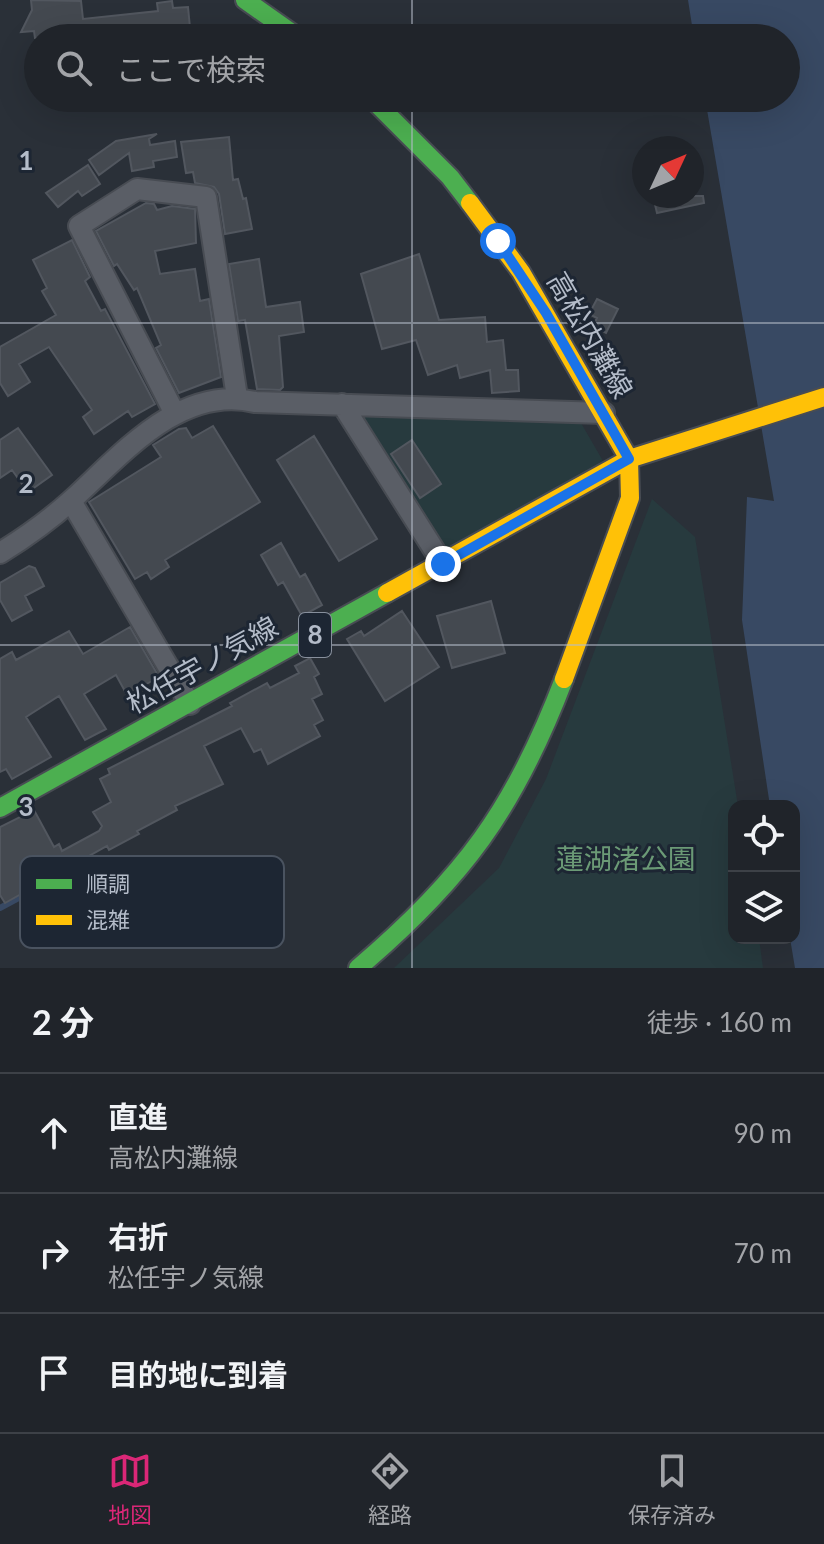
<!DOCTYPE html>
<html lang="ja">
<head>
<meta charset="utf-8">
<style>
  :root { --surface:#20242a; --page:#282c32; --text:#f1f3f6; --muted:#a2a4a8; --line:#3d4147; --accent:#db2777 }
  body { margin:0; font-family:Lato,"Noto Sans JP",sans-serif; background:var(--page); color:var(--text) }
  .controls { position:absolute; right:24px; bottom:24px; display:grid; overflow:hidden; border-radius:16px; box-shadow:0 8px 32px #0002 }
  .controls button { width:72px; height:72px; display:grid; place-items:center; padding:0; border:0; border-bottom:2px solid var(--line); background:var(--surface); color:var(--text); font:40px sans-serif }
  .compass { position:absolute; left:632px; top:136px; width:72px; height:72px; border-radius:50%; background:var(--surface); box-shadow:0 8px 32px #0002; rotate:46deg }
  .stop { position:absolute; width:24px; height:24px; margin:-18px; border:6px solid #1a73e8; border-radius:50%; background:#fff }
  .stop.end { background:#1a73e8; border-color:#fff; box-shadow:0 2px 8px #0008 }
  .list { margin:0; padding:0; list-style:none }
  h2 { display:flex; justify-content:space-between; align-items:center; height:104px; margin:0; padding:0 32px; font-size:34px }
  h2 small { font-size:26px; font-weight:400; color:var(--muted) }
  .list li { display:grid; grid-template-columns:52px 1fr auto; gap:24px; align-items:center; box-sizing:border-box; height:120px; padding:0 32px; border-top:2px solid var(--line) }
  .list b { display:block; font-size:30px; white-space:nowrap }
  .list p { margin:0; font-size:26px; white-space:nowrap; color:var(--muted) }
  .list em { font-size:26px; font-style:normal; color:var(--muted) }
  .icon { flex:none; width:44px; height:44px; fill:none; stroke:currentColor; stroke-width:2; stroke-linecap:round; stroke-linejoin:round }
  .map { position:relative; flex:none; width:824px; height:968px; overflow:hidden }
  .search { position:absolute; background:var(--surface); box-shadow:0 8px 32px #0002; left:24px; right:24px; top:24px; height:88px; display:flex; align-items:center; gap:20px; box-sizing:border-box; padding:0 28px; border-radius:44px; color:var(--muted); font-size:30px }
  .sheet { height:464px; background:var(--surface) }
  nav { display:flex; justify-content:space-around; align-items:center; box-sizing:border-box; height:112px; border-top:2px solid var(--line); background:var(--surface); font-size:22px; color:var(--muted) }
  nav a { display:grid; justify-items:center; gap:4px }
  nav .on { color:var(--accent) }
  .map>svg:first-child { display:block }
  .green { fill:#273a3e }
  .water { fill:#384963 }
  .lines { fill:none; stroke-linecap:round; stroke-linejoin:round }
  .stream { stroke:#384963; stroke-width:6 }
  .building { fill:#444950; stroke:#52575f; stroke-width:2 }
  .street-casing { stroke:#484c53; stroke-width:24 }
  .fast-casing { stroke:#484c53; stroke-width:22 }
  .slow-casing { stroke:#484c53; stroke-width:22 }
  .street { stroke:#5a5e66; stroke-width:20 }
  .fast { stroke:#4caf50; stroke-width:18 }
  .slow { stroke:#ffc107; stroke-width:18 }
  .route { stroke:#1a73e8; stroke-width:10 }
  .grid { fill:none; stroke:#b4bcc9; stroke-width:2; stroke-opacity:0.55 }
  .labels { text-anchor:middle; stroke-width:6; stroke-linejoin:round; paint-order:stroke }
  .shield { fill:#1d2633; stroke:#878f9c; stroke-width:2 }
  .shield-label { font-size:26px; font-weight:bold; fill:#b4bcc9 }
  .street-label { font-size:28px; fill:#b4bcc9; stroke:#1d2633 }
  .park-label { font-size:28px; fill:#6b9a76; stroke:#1d2633 }
  .key { fill:#1d2633; stroke:#4a5360; stroke-width:2 }
  .key-label { font-size:22px; fill:#b4bcc9 }
  .grid-label { font-size:26px; text-anchor:middle; font-weight:bold; fill:#b4bcc9; stroke:#1d2633; stroke-width:6; stroke-linejoin:round; paint-order:stroke }
</style>
</head>
<body>
<div class="map">
<svg width="824" height="968" viewBox="0 0 824 968">
  <rect width="100%" height="100%" fill="#2a3038"/>
  <path class="green" d="M356,415L581,423L603,461L447,554Z
    M652,499L695,537L738,806H734V938H759L763,968H394L499,868L546,779Z"/>
  <path class="water" d="M688,0H824V968H795L790,938H794V806H770L742,620L747,497L774,501L705,98H786V38H694Z"/>
  <g class="lines">
    <path class="stream" d="M0,908L80,865"/>
  </g>
  <path class="building" d="M31,0L81,1L83,19L158,11L157,3L172,1L173,8L188,7L191,38H35L34,31L21,32L32,10Z
    M157,134L149,139L150,145L175,141L177,157L153,161L154,167L132,171L129,153L99,175L89,160L116,141Z
    M229,137L233,180L238,179L243,199L246,198L252,229L225,234L219,194L214,187L195,183L193,172L186,173L181,142Z
    M88,165L100,184L82,196L78,191L58,207L46,193Z
    M653,196H703L704,203L657,213Z
    M146,203L154,204L157,210L172,206L195,209L196,243L155,251L160,274L195,269L200,301L209,299L221,377L179,393L156,348L161,345L137,288L134,290L117,264L114,266L96,231Z
    M72,240L90,277L85,281L101,311L105,309L155,404L132,417L128,411L94,434L83,417L92,410L49,347L19,364L30,382L8,396L0,383V347L56,315L42,291L47,288L33,260Z
    M419,254L439,320L485,317L487,342L503,340L506,370H518L519,391L492,393L490,370L460,378L457,365L428,375L416,340L382,349L361,274Z
    M259,259L266,307L300,302L304,332L279,336L283,387L280,390L257,389L245,320L238,321L229,264Z
    M597,299L618,309L606,333L593,326L597,318L589,314Z
    M213,426L260,502L165,560L169,567L151,579L147,572L135,579L89,502L161,457L153,445L179,429L186,428L192,438Z
    M18,428L52,475L28,492L12,470L0,478V440Z
    M314,436L377,539L339,561L277,460Z
    M412,440L441,484L420,498L391,454Z
    M281,543L300,577L305,574L322,605L302,616L283,582L278,585L261,555Z
    M29,566L35,568L44,586L25,596L32,610L12,621L0,600V583Z
    M491,601L505,653L452,668L437,616Z
    M402,611L439,667L385,701L347,639L361,631L364,636Z
    M130,627L159,677L127,695L116,675L84,694L106,729L85,740L59,696L26,717L51,757L12,779L6,769L0,772V659L12,652L16,660L69,631L83,654Z
    M310,658L319,674L314,677L322,694L312,699L323,720L314,725L320,736L268,764L261,749L254,752L241,728L204,746L223,784L175,806L177,810L137,831L139,834L109,850L107,846L5,903L0,895V827L34,810L54,847L59,844L62,851L99,831L102,826L93,812L111,802L100,779L110,774L108,769L232,706L230,703L267,683L270,688L299,673L295,666Z"/>
  <g class="lines">
    <defs>
      <path id="street" d="M342,404L443,564
        M175,414L79,226L137,189L206,197L237,397
        M71,501L190,704
        M0,553C26,537 51,519 74,498C122,454 181,384 255,402L604,413"/>
      <path id="fast" d="M245,0L299,38
        M371,98L450,177L470,203
        M0,808L387,593
        M358,968C463,879 515,808 564,679"/>
      <path id="slow" d="M470,203L521,272L629,459L630,498L564,679
        M387,593L629,459L824,397"/>
    </defs>
    <use href="#street" class="street-casing"/>
    <use href="#fast" class="fast-casing"/>
    <use href="#slow" class="slow-casing"/>
    <use href="#street" class="street"/>
    <use href="#fast" class="fast"/>
    <use href="#slow" class="slow"/>
  </g>
  <g class="lines">
    <path class="route" d="M443,564L629,459L546,313L498,241"/>
  </g>
  <path class="grid" d="M412,0V38M412,98V968M0,323H824M0,645H824"/>
  <g class="labels">
    <rect class="shield" x="299" y="613" width="32" height="44" rx="6"/>
    <g class="shield-label">
      <text x="315" y="644">8</text>
    </g>
    <g class="street-label">
      <text transform="translate(590 335) rotate(60)" y="10">高松内灘線</text>
      <text transform="translate(202 665) rotate(-29)" y="10">松任宇ノ気線</text>
    </g>
    <g class="park-label">
      <text x="626" y="869">蓮湖渚公園</text>
    </g>
  </g>
  <rect x="20" y="856" width="264" height="92" rx="12" class="key"/>
  <rect x="36" y="879" width="36" height="10" fill="#4caf50"/>
  <rect x="36" y="915" width="36" height="10" fill="#ffc107"/>
  <g class="key-label">
    <text x="86" y="892">順調</text>
    <text x="86" y="928">混雑</text>
  </g>
  <g class="grid-label">
    <text x="26" y="170">1</text>
    <text x="26" y="493">2</text>
    <text x="26" y="816">3</text>
  </g>
</svg>
<div class="controls">
<button><svg class="icon" aria-label="locate" viewBox="0 0 24 24"><circle cx="12" cy="12" r="6"/><path d="M12 2v4M12 18v4M2 12h4M18 12h4"/></svg></button>
<button><svg class="icon" aria-label="layers" viewBox="0 0 24 24"><path d="M12 4l9 5-9 5-9-5zM3 14l9 5 9-5"/></svg></button>
</div>
<svg class="compass" viewBox="-18 -18 36 36"><path d="M0-13l5 13h-10z" fill="#e53935"/><path d="M0 13l5-13h-10z" fill="#a2a4a8"/></svg>
<div class="stop" style="left:498px;top:241px"></div>
<div class="stop end" style="left:443px;top:564px"></div>
<div class="search"><svg class="icon" aria-label="search" viewBox="0 0 24 24"><circle cx="10" cy="10" r="6"/><path d="M15 15l6 6"/></svg>ここで検索</div>
</div>
<section class="sheet">
<h2>2 分<small>徒歩 · 160 m</small></h2>
<ul class="list">
<li><svg class="icon" aria-label="ahead" viewBox="0 0 24 24"><path d="M12 20V5M6 11l6-6 6 6"/></svg><div><b>直進</b><p>高松内灘線</p></div><em>90 m</em></li>
<li><svg class="icon" aria-label="right" viewBox="0 0 24 24"><path d="M7 20v-9h11M14 6l5 5-5 5"/></svg><div><b>右折</b><p>松任宇ノ気線</p></div><em>70 m</em></li>
<li><svg class="icon" aria-label="arrive" viewBox="0 0 24 24"><path d="M6 21V4h12l-3 4 3 4H6"/></svg><div><b>目的地に到着</b></div></li>
</ul>
</section>
<nav>
<a class="on"><svg class="icon" aria-label="map" viewBox="0 0 24 24"><path d="M3 6l6-2 6 2 6-2v14l-6 2-6-2-6 2zM9 4v14M15 6v14"/></svg>地図</a>
<a><svg class="icon" aria-label="directions" viewBox="0 0 24 24"><path d="M12 3l9 9-9 9-9-9zM9 14v-3h6M13 9l2 2-2 2"/></svg>経路</a>
<a><svg class="icon" aria-label="saved" viewBox="0 0 24 24"><path d="M7 4h10v16l-5-4-5 4z"/></svg>保存済み</a>
</nav>
</body>
</html>
